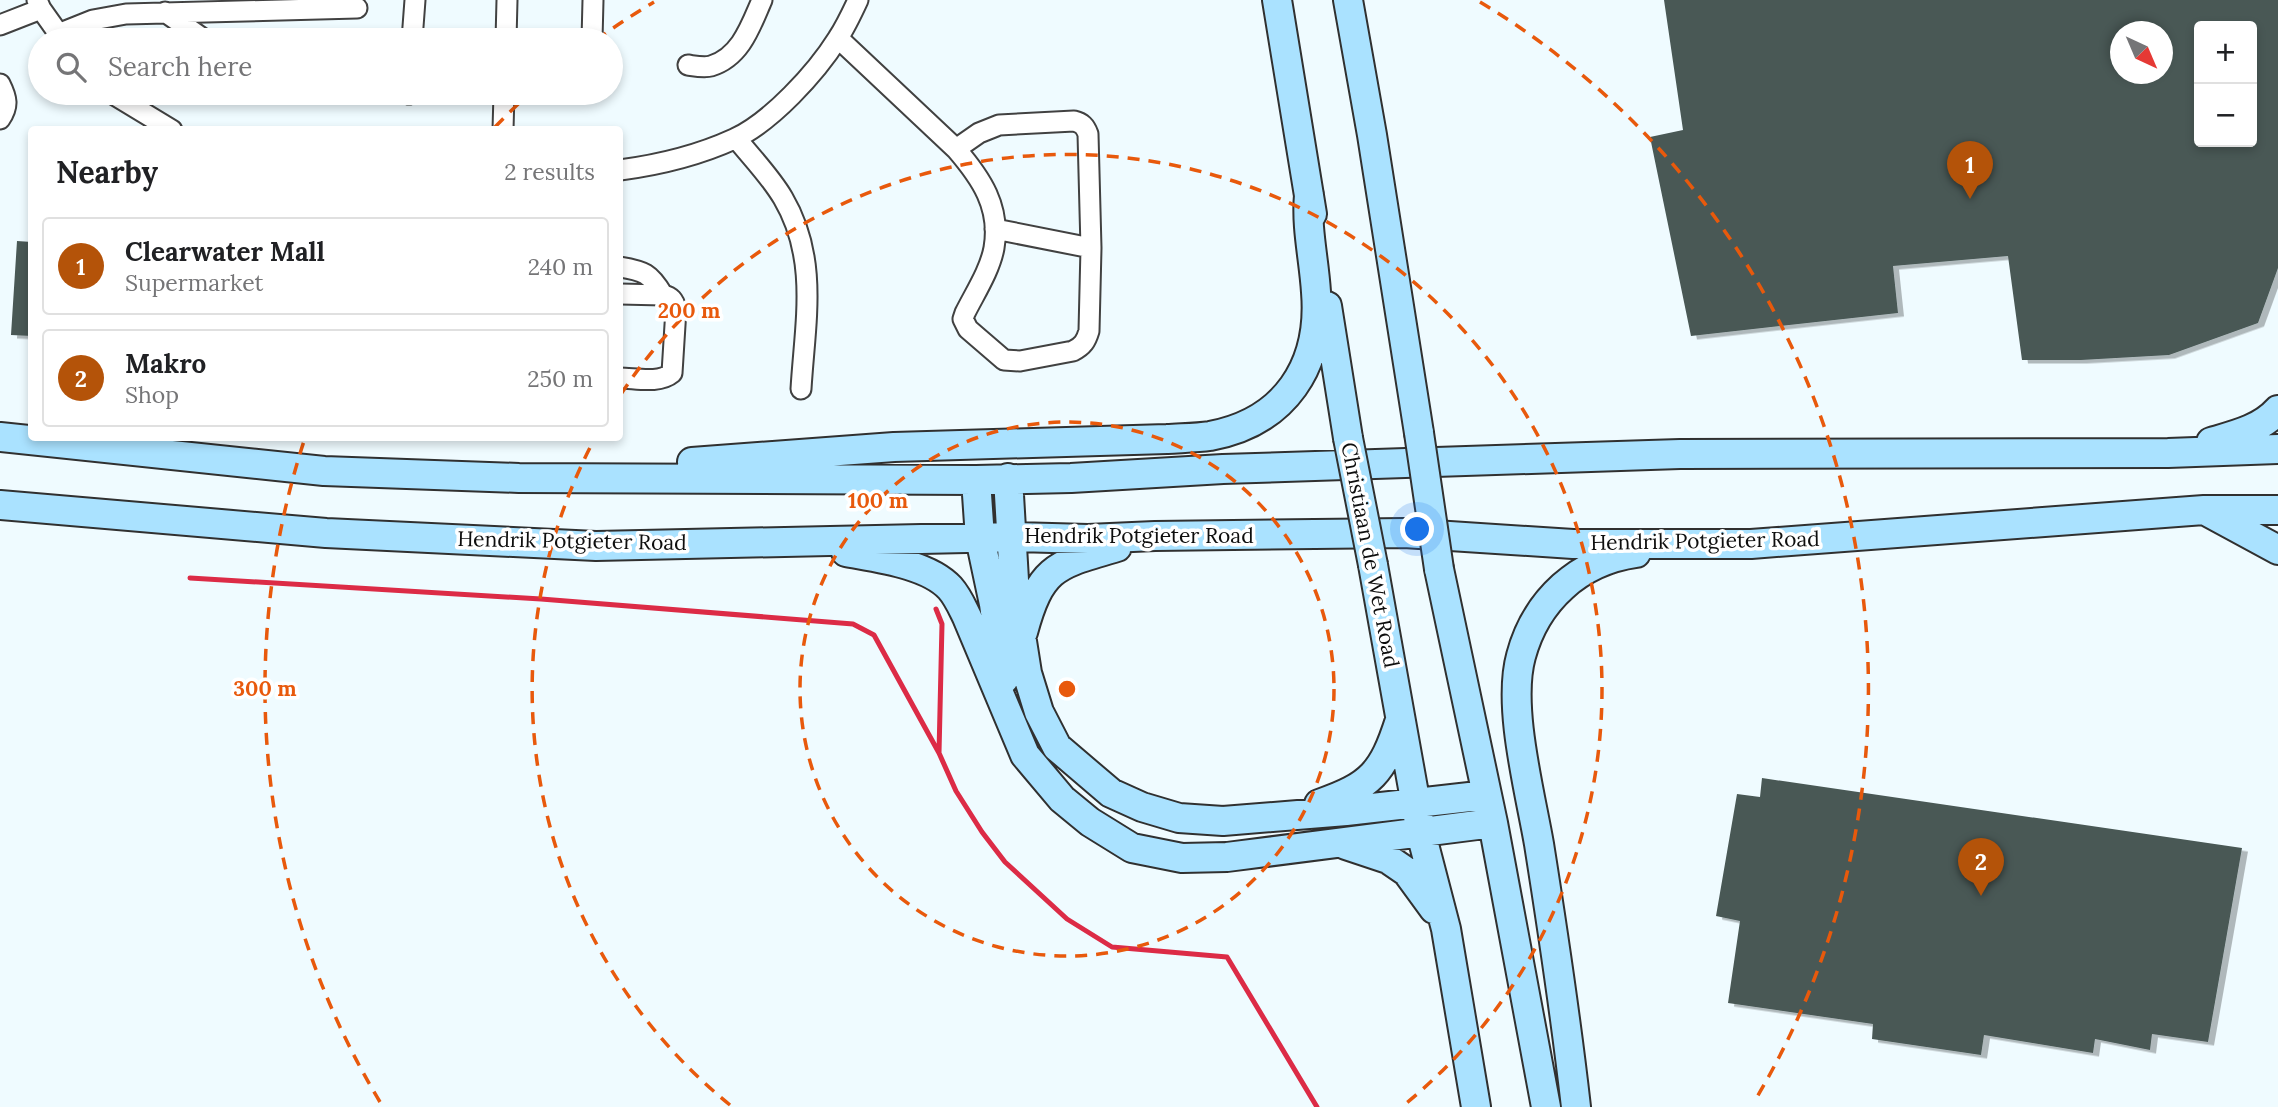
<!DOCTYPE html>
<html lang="en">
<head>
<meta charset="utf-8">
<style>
  :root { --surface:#fff; --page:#f6f6f6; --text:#202124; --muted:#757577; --line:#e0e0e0; --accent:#b45309 }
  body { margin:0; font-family:Lora,serif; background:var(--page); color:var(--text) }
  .controls { position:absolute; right:21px; top:21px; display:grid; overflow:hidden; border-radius:7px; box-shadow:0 4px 10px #0003 }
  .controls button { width:63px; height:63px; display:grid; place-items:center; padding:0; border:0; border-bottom:2px solid var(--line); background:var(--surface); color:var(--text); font:35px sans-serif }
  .compass { position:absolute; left:2110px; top:21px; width:63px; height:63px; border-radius:50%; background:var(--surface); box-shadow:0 4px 10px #0003; rotate:136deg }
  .you { position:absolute; left:1418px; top:530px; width:24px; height:24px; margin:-18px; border:5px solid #fff; border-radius:50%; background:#1a73e8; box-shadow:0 0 0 10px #1a73e833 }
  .badge { display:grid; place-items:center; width:46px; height:46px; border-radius:50%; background:var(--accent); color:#fff; font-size:23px; font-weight:700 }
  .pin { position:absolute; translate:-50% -58px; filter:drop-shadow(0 2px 4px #0008) }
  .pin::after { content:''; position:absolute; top:37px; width:24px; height:21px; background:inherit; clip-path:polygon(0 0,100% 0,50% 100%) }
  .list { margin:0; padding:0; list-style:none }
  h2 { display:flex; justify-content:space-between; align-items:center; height:91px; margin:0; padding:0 28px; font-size:30px }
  h2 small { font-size:23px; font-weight:400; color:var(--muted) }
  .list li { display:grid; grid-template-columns:46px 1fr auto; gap:21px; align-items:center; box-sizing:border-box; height:98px; margin:0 14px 14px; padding:0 14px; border:2px solid var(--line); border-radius:7px }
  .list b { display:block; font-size:26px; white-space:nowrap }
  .list p { margin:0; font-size:23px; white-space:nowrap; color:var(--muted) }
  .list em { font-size:23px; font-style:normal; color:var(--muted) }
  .icon { flex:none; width:38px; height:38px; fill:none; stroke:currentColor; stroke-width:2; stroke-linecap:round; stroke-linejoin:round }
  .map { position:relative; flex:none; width:2278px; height:1107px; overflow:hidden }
  .search { position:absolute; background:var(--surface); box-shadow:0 4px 10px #0003; left:28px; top:28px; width:595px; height:77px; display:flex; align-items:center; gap:18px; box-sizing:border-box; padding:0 24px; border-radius:38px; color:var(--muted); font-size:26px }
  .panel { position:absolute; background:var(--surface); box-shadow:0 4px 10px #0003; left:28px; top:126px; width:595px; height:315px; border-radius:7px }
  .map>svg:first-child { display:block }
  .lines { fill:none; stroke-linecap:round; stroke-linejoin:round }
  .stream { stroke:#dc2b46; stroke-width:5 }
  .building { fill:#495855; fill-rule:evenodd; filter:url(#shadow) }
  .street-casing { stroke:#414141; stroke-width:23 }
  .secondary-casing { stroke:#303030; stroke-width:32 }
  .street { stroke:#fff; stroke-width:19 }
  .secondary { stroke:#aae2ff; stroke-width:28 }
  .secondary-bridge-casing { stroke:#303030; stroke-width:32; stroke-linecap:butt }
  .secondary-bridge { stroke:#aae2ff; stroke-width:28 }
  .ring { fill:none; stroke:#e8590c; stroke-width:3.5; stroke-dasharray:12 9 }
  .labels { text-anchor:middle; stroke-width:7; stroke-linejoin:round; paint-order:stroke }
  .street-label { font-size:21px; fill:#0e0e0e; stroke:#fff }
  .centre { fill:#e8590c; stroke:#fff; stroke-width:3.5 }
  .ring-label { font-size:21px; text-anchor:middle; font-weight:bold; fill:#e8590c; stroke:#fff; stroke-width:7; stroke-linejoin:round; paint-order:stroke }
</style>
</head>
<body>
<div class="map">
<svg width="2278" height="1107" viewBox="0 0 2278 1107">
  <defs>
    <filter id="shadow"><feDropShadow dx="6" dy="3.5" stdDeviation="0" flood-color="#0004"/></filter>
  </defs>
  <rect width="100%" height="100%" fill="#effbff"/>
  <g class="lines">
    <path class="stream" d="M190,578L541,599L853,624L874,635L939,753
      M936,609L942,624L939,753L956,791L982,832L1005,862L1067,919L1112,947L1227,957L1317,1107"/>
  </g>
  <path class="building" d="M1664,0H2278V268L2258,323L2169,355L2081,360H2022L2008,256L1893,266L1898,313L1691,336L1650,137L1683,130ZM2199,26H2252V142H2199ZM2120,32H2162V74H2120Z
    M17,241L32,242V336L11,335Z
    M1762,778L2242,848L2208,1042L2152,1034L2150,1050L2095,1039L2093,1053L1984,1035L1981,1055L1872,1039L1873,1024L1728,1003L1740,921L1716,916L1737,794L1760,797Z"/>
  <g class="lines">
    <defs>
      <path id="street" d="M37,0L41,9L63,40
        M165,12L205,40
        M0,25L41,9
        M58,34L93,20L126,14L357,8
        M838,38L956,149C981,178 1001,207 994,248C990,270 975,293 965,313L963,319L968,329L1004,360L1020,361L1073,351C1083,346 1086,341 1089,331L1091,248L1088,134C1085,126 1082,123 1074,121L999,125L979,133L956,149
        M412,40L415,0
        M506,40L507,0
        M592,40L593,0
        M688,65C695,66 704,68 711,66C741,57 751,25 762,0
        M0,84C7,98 9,106 0,119
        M111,93L172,130
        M409,94V93
        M503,130L504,93
        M736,138C752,158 770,176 783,198C819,259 805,322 801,389
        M620,170C658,165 699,155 734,139C771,122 816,73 838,38C846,26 852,13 858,0
        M995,229L1091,248
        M620,267C644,271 650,273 663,295
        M620,294L663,295C671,297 674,300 676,309L672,373C659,384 635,378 620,378"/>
      <path id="secondary" d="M1277,0L1312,214
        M1348,0L1372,135L1419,433
        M1327,306L1348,438
        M0,437L324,471L519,478L976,480L1071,478L1223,469L1680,454L2168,453L2278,449
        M2211,442C2235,435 2261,429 2278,410
        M692,462L894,447L1167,439C1181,438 1196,438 1210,436C1285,422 1322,366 1316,292C1314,259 1306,228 1309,195
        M1008,478L1015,597L1027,673L1039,712L1057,747L1111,793L1142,807L1179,818L1223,821L1346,811L1487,795
        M976,480L980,538L994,604L1004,679
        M0,505L326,533L596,546L1012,537L1088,539L1155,536L1404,533L1573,544H1751L2204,510H2278
        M2206,511L2278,550
        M846,552C878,558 928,564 950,588C958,597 962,607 967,617L1025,755L1062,799L1090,822L1132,848L1182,858L1227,857L1493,823
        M1373,565L1421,833L1446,929L1476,1107
        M1439,569L1493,823L1546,1107
        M1023,632C1041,566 1056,565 1117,547
        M1319,804C1371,786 1383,773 1400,720
        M1346,845L1388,859L1407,872L1434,909
        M1576,1107C1566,1019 1553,932 1539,844C1530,792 1507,706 1521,656C1536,600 1579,561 1636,553"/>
    </defs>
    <use href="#street" class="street-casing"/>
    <use href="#secondary" class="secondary-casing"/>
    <use href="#street" class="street"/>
    <use href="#secondary" class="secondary"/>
    <defs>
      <path id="secondary-bridge" d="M1419,433L1439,569
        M1348,438L1373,565"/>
    </defs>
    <use href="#secondary-bridge" class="secondary-bridge-casing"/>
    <use href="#secondary-bridge" class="secondary-bridge"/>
  </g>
  <g class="ring">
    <circle cx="1067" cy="689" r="267"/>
    <path d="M730 1105A535 535 0 0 1 595 438M621 394A535 535 0 1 1 1404 1105"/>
    <path d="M380 1102A802 802 0 0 1 304 441M495 127A802 802 0 0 1 530 93M596 40A802 802 0 0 1 654 2M1480 2A802 802 0 0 1 1754 1102"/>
  </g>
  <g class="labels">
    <g class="street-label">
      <text x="1139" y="543">Hendrik Potgieter Road</text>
      <text transform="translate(572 541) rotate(1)" y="7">Hendrik Potgieter Road</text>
      <text transform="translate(1705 541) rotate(-1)" y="7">Hendrik Potgieter Road</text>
      <text transform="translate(1370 555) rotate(79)" y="7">Christiaan de Wet Road</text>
    </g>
  </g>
  <circle cx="1067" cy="689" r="10" class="centre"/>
  <g class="ring-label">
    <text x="689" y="318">200 m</text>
    <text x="878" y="508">100 m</text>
    <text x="265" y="696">300 m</text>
  </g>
</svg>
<div class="controls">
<button>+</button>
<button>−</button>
</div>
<svg class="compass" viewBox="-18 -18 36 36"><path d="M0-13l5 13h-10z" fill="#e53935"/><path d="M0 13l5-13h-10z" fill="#757577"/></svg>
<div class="you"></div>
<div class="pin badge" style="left:1970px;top:199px">1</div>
<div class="pin badge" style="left:1981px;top:896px">2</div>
<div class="search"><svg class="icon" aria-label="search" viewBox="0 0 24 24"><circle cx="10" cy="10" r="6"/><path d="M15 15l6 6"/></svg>Search here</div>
<section class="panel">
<h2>Nearby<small>2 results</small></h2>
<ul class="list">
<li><span class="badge">1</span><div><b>Clearwater Mall</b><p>Supermarket</p></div><em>240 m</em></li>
<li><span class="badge">2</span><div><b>Makro</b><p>Shop</p></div><em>250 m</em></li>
</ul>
</section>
</div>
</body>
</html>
